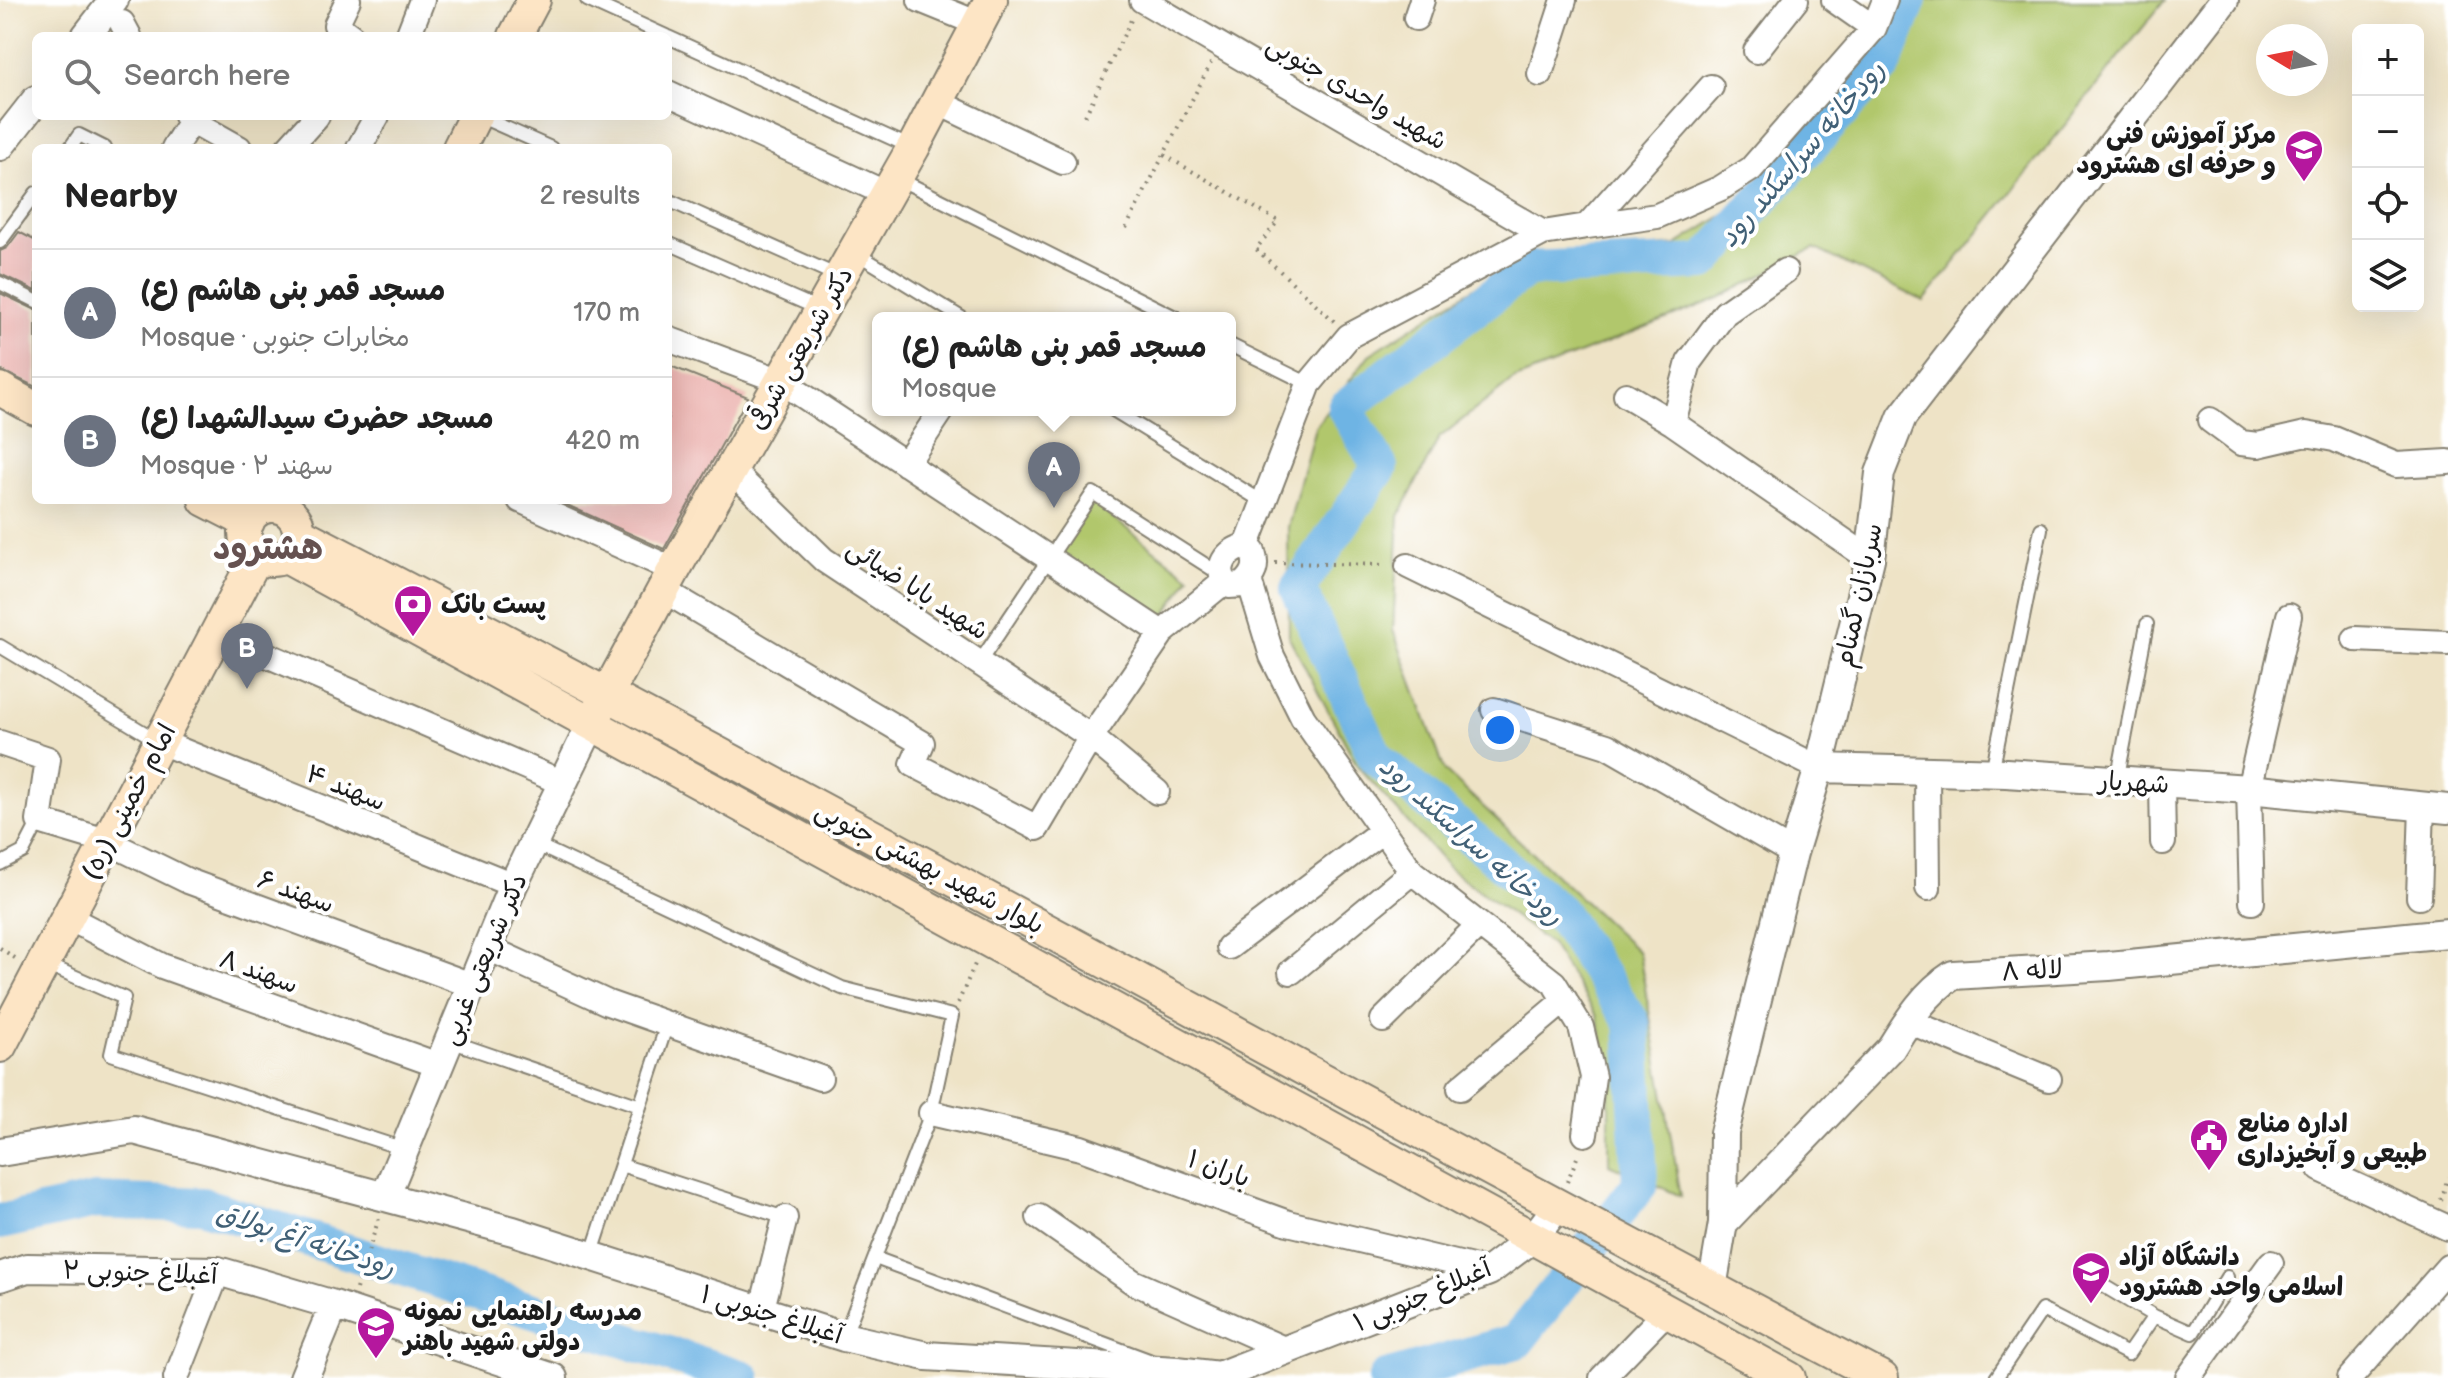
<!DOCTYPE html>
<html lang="en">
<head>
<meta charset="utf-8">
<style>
  :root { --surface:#fff; --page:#f6f6f6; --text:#222; --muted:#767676; --line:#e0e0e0; --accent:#2563eb }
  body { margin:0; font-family:"Balsamiq Sans","Playpen Sans Arabic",sans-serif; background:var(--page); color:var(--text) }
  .controls { position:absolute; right:24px; top:24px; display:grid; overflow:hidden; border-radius:12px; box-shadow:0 8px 32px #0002 }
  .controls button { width:72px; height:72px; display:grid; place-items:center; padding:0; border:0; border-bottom:2px solid var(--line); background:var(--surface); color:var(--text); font:40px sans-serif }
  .compass { position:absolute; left:2256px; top:24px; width:72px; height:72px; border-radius:50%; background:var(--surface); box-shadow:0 8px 32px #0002; rotate:280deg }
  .you { position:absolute; left:1500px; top:730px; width:28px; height:28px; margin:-20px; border:6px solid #fff; border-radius:50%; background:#1a73e8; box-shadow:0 0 0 12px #1a73e833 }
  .badge { display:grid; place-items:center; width:52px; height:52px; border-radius:50%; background:var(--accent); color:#fff; font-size:26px; font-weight:700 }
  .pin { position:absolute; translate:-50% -66px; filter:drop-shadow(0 2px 4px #0008) }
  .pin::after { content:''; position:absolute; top:42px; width:28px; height:24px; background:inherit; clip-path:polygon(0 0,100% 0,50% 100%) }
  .popup { position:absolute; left:872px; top:312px; width:364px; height:104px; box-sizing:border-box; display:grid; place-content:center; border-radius:12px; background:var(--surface); filter:drop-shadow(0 2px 6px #0005); font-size:26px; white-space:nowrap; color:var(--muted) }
  .popup b { font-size:30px; color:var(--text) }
  .popup::after { content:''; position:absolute; left:50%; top:100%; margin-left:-16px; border:16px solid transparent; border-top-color:var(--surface) }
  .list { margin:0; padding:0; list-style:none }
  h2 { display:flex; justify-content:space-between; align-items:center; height:104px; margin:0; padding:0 32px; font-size:34px }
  h2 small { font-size:26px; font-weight:400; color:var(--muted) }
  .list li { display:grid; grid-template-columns:52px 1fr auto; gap:24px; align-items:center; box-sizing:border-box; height:128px; padding:0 32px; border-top:2px solid var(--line) }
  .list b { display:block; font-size:30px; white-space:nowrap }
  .list p { margin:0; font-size:26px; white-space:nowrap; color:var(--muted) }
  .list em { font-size:26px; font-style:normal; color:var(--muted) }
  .icon { flex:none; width:44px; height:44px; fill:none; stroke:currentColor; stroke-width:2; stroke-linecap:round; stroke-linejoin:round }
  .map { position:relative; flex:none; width:2448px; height:1378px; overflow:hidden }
  .search { position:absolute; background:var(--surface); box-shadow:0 8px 32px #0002; left:32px; top:32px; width:640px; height:88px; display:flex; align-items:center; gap:20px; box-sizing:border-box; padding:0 28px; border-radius:12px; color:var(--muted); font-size:30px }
  .panel { position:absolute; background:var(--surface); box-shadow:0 8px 32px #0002; left:32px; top:144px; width:640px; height:360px; border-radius:12px }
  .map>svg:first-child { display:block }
  .green { fill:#b1c76c; stroke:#667244; stroke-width:2 }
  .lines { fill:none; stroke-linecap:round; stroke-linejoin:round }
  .river { stroke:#6eb4e4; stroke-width:36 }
  .building { fill:#ecb4b0 }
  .service-casing { stroke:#858071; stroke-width:16 }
  .minor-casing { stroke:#858071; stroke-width:28 }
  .tertiary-casing { stroke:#858071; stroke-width:32 }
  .secondary-casing { stroke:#858071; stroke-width:36 }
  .path { stroke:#858071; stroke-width:4; stroke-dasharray:2 6; stroke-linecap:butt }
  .service { stroke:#fff; stroke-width:12 }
  .minor { stroke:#fff; stroke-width:24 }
  .tertiary { stroke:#fff; stroke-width:28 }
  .secondary { stroke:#fde5c5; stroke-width:32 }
  .labels { text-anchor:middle; stroke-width:8; stroke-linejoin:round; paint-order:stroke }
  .street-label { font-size:26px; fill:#1c1c1c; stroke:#fff }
  .poi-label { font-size:26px; font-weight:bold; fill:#1c1c1c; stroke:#fff; text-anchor:start }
  .water-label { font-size:28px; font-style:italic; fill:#416076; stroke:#fff }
  .district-label { font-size:34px; font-weight:bold; fill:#655150; stroke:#fff }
</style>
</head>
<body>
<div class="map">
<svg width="2448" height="1378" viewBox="0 0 2448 1378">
  <rect width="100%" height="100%" fill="#fff"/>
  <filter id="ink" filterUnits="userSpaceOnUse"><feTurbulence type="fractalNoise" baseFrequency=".0125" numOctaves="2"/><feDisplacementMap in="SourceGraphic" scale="16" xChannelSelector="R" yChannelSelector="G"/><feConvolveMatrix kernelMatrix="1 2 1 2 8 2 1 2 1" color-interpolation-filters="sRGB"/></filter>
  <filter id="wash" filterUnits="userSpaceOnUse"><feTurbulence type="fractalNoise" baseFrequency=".006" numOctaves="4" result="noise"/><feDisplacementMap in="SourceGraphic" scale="32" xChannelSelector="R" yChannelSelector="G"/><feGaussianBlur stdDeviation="1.8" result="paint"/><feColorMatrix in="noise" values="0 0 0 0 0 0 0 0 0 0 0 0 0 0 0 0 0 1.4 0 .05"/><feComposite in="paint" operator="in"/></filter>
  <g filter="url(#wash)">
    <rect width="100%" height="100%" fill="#eee3c6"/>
    <path class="green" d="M1898,0H2165L1924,301L1814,248L1719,298L1513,380L1439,438L1399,516L1393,630L1445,771L1639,953L1681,1196L1609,1164V1067L1597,1016L1551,944L1449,868L1358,767L1289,637L1288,527L1315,427L1369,355L1516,261L1676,245L1743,203L1878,57Z
      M1093,503L1190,577L1159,624L1057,553Z"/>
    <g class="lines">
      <path class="river" d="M0,1222L95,1201L202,1205L743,1378
        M1386,1378L1517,1341L1640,1184L1632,1022L1559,911L1376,758L1298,588L1380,467L1345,408L1527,269L1704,262L1884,65L1909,0"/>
    </g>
    <g id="blocks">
      <path class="building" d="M19,232L36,241V291L0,274V251L7,248Z
        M0,293L36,310V387L0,370Z
        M668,365L748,397L664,549L556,500H668Z"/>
    </g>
  </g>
  <g filter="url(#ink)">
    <use href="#blocks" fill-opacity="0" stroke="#858071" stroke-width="2"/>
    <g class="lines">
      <defs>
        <path id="service" d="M587,0L666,36
          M668,37L913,148
          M479,116L551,148
          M70,148L79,135L105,148
          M899,179L1177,318
          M668,200L840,277
          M0,242L36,193
          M668,243L819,309
          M856,253L962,318
          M0,283L36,301
          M1230,345L1309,384
          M1113,410L1263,502
          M0,646L158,741
          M979,663L1093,493L1220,574
          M1992,772L2041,529
          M2117,781L2147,624
          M533,843L842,988L952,1016L931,1113L844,1337
          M0,864L23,852L39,821
          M46,964L124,998L111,1054L404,1149
          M450,1041L640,1106
          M621,1165L785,1218
          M591,1256L667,1024
          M875,1258L1149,1360
          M2087,1276L2154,1316
          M1996,1378L2042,1310L2128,1354L2154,1316L2193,1333L2227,1277"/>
        <path id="minor" d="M348,0L336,25L351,36
          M920,0L979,24
          M1142,0L1543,233
          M1834,0L1874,28
          M1416,18L1422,0
          M122,23L129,36
          M408,36L422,0
          M1756,51L1796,0
          M1540,74L1564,0
          M668,93L887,194
          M937,102L1063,162
          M186,116L191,121L239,148
          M174,148L191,121
          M288,148L317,116
          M359,148L377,116
          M1587,226L1657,216L1721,188L1751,169L1874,28L1885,0
          M668,339L781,381L1162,633
          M1626,395L1673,423L1870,559
          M2210,420L2241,443L2258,445L2306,434L2334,439L2396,465L2448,462
          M1673,423L1689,362L1725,313L1785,271
          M906,464L942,410
          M730,469L824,560L1091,737L1157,792
          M520,500L674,570
          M1242,547L1253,552C1258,567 1254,575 1243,585L1229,586C1213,572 1224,552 1242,547Z
          M1246,548L1309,384L1349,336L1543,233L1587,226L1711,87
          M1408,566L1819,768
          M1249,580L1272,656L1303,718L1412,872L1554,983L1581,1027L1593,1077L1585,1134
          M663,590L922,743L913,764L1037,828L1091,737L1162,633L1224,582
          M216,633L563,783
          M2355,639L2448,643
          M1494,710L1607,746L1793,853
          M158,741L513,885
          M0,743L48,759L39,821L106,841L188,881L471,985
          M1927,769L1928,888
          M2162,783L2163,842
          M2419,897L2422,806
          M2252,902L2249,789L2289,616
          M67,917L162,966L438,1065
          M486,947L608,1003L820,1078
          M1229,947L1382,831
          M1291,972L1412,872
          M1383,1020L1479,925
          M1908,1021L2049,1079
          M1460,1088L1565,1000
          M931,1113L1081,1148L1288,1223L1489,1271
          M2320,1169L2448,1228
          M1039,1217L1133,1282L1286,1350
          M761,1312L785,1218
          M176,1378L218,1271
          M1602,1378L1667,1311
          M2188,1378L2271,1263
          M2350,1378L2448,1267"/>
        <path id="tertiary" d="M86,36L114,0
          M0,146L36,100
          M1819,768L2006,773L2249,789L2448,809
          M0,1152L134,1130L513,1231L844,1337L926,1356L1177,1371L1219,1376L1489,1271L1534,1237L1558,1206
          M385,1197L513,885L591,725
          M1723,1223L1891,1048C1909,1019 1925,993 1953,975L2109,966L2448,933
          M0,1277L27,1268L218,1271L334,1305L553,1378
          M1712,1288L1723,1223L1724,1133L1793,853L1819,768L1870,559L1880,473L1902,417L2224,0
          M304,1378L334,1305"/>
        <path id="secondary" d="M515,36L534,0
          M459,148L475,116
          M0,389L36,409
          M205,500L248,522
          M245 533a27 27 0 1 1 54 0a27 27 0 1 1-54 0Z
          M299,533C831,808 1353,1100 1882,1378
          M286,557L1789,1378
          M598,711L674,570L913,148L991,0
          M0,1046L257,556"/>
      </defs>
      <use href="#service" class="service-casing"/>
      <use href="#minor" class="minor-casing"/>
      <use href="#tertiary" class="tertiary-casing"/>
      <use href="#secondary" class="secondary-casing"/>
      <path class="path" d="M1085,116L1132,18
        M1164,155L1278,221L1256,249L1334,321
        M1126,228L1211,63
        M1275,563L1386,565
        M0,948L18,960
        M958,1003L975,964
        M1567,1182L1579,1153
        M2441,1200L2448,1177
        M356,1289L379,1218"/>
      <use href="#service" class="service"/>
      <use href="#minor" class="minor"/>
      <use href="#tertiary" class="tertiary"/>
      <use href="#secondary" class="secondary"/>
    </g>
  </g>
  <defs>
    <symbol id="school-pin" viewBox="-11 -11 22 30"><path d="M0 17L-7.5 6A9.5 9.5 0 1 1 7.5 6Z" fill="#b5179e" stroke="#fff"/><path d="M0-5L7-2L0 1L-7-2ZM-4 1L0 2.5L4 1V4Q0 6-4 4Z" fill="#fff"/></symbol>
    <symbol id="bank-pin" viewBox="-11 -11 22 30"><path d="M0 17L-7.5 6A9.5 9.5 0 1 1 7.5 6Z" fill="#b5179e" stroke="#fff"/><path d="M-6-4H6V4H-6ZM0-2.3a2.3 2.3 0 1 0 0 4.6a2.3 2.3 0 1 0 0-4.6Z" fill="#fff"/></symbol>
    <symbol id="civic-pin" viewBox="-11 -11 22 30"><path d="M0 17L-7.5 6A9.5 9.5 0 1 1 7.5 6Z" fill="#b5179e" stroke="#fff"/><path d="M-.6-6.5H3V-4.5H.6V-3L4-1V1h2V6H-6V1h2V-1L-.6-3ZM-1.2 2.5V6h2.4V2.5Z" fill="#fff"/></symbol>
    <symbol id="university-pin" viewBox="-11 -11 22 30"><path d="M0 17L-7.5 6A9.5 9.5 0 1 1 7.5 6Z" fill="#b5179e" stroke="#fff"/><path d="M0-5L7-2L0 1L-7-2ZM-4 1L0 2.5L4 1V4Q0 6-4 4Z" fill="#fff"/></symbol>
  </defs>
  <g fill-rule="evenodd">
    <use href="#school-pin" x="2282" y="127" width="44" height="60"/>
    <use href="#bank-pin" x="391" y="582" width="44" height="60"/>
    <use href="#civic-pin" x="2187" y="1116" width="44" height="60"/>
    <use href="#university-pin" x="2069" y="1249" width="44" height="60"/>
    <use href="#school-pin" x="354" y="1304" width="44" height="60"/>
  </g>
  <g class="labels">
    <g class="street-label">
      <text transform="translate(1357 92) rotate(30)" y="9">شهید واحدی جنوبی</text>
      <text transform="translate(800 348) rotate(-60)" y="9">دکتر شریعتی شرقی</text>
      <text transform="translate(918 589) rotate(33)" y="9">شهيد بابا ضيائی</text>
      <text transform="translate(1858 595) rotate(-78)" y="9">سربازان گمنام</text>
      <text transform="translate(2134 782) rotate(3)" y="9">شهریار</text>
      <text transform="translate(346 787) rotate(22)" y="9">سهند ۴</text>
      <text transform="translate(128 801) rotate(-62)" y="9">امام خمینی (ره)</text>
      <text transform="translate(930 867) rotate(28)" y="9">بلوار شهید بهشتی جنوبی</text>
      <text transform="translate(296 891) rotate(20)" y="9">سهند ۶</text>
      <text transform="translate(483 959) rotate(-67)" y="9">دکتر شریعتی غربی</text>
      <text transform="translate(2032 970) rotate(-3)" y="9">لاله ۸</text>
      <text transform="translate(259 971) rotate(20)" y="9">سهند ۸</text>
      <text transform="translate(1219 1168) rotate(20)" y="9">باران ۱</text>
      <text transform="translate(140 1272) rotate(2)" y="9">آغبلاغ جنوبی ۲</text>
      <text transform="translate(1422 1295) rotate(-23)" y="9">آغبلاغ جنوبی ۱</text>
      <text transform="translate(772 1314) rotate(17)" y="9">آغبلاغ جنوبی ۱</text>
    </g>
    <g class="poi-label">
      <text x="2276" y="143" text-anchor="end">مرکز آموزش فنی<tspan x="2276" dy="30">و حرفه ای هشترود</tspan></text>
      <text x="441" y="613">پست بانک</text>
      <text x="2237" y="1132">اداره منابع<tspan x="2237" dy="30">طبیعی و آبخیزداری</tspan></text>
      <text x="2119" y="1265">دانشگاه آزاد<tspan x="2119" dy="30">اسلامی واحد هشترود</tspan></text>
      <text x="404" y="1320">مدرسه راهنمایی نمونه<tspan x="404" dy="30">دولتی شهید باهنر</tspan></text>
    </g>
    <g class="water-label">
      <text transform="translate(1801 153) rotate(-49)" y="10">رودخانه سراسکند رود</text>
      <text transform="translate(1472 840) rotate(42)" y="10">رودخانه سراسکند رود</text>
      <text transform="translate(306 1239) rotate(18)" y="10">رودخانه آغ بولاق</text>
    </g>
    <g class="district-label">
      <text x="268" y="559">هشترود</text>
    </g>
  </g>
</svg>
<div class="controls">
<button>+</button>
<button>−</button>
<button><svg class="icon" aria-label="locate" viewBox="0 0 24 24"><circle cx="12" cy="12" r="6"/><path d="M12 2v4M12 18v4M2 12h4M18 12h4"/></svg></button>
<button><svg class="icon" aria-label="layers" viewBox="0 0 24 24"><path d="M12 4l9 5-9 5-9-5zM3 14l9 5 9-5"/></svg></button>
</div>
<svg class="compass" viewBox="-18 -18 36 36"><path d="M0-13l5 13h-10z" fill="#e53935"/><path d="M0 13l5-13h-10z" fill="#767676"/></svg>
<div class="you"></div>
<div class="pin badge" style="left:1054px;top:508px;background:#6b7280">A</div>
<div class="popup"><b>مسجد قمر بنی هاشم (ع)</b>Mosque</div>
<div class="pin badge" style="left:247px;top:689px;background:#6b7280">B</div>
<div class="search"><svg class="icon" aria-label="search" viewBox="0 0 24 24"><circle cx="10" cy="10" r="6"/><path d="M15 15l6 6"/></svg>Search here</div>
<section class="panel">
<h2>Nearby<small>2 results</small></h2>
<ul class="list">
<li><span class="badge" style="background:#6b7280">A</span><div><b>مسجد قمر بنی هاشم (ع)</b><p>Mosque · مخابرات جنوبی</p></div><em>170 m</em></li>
<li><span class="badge" style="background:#6b7280">B</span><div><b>مسجد حضرت سیدالشهدا (ع)</b><p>Mosque · سهند ۲</p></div><em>420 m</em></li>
</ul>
</section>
</div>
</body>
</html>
